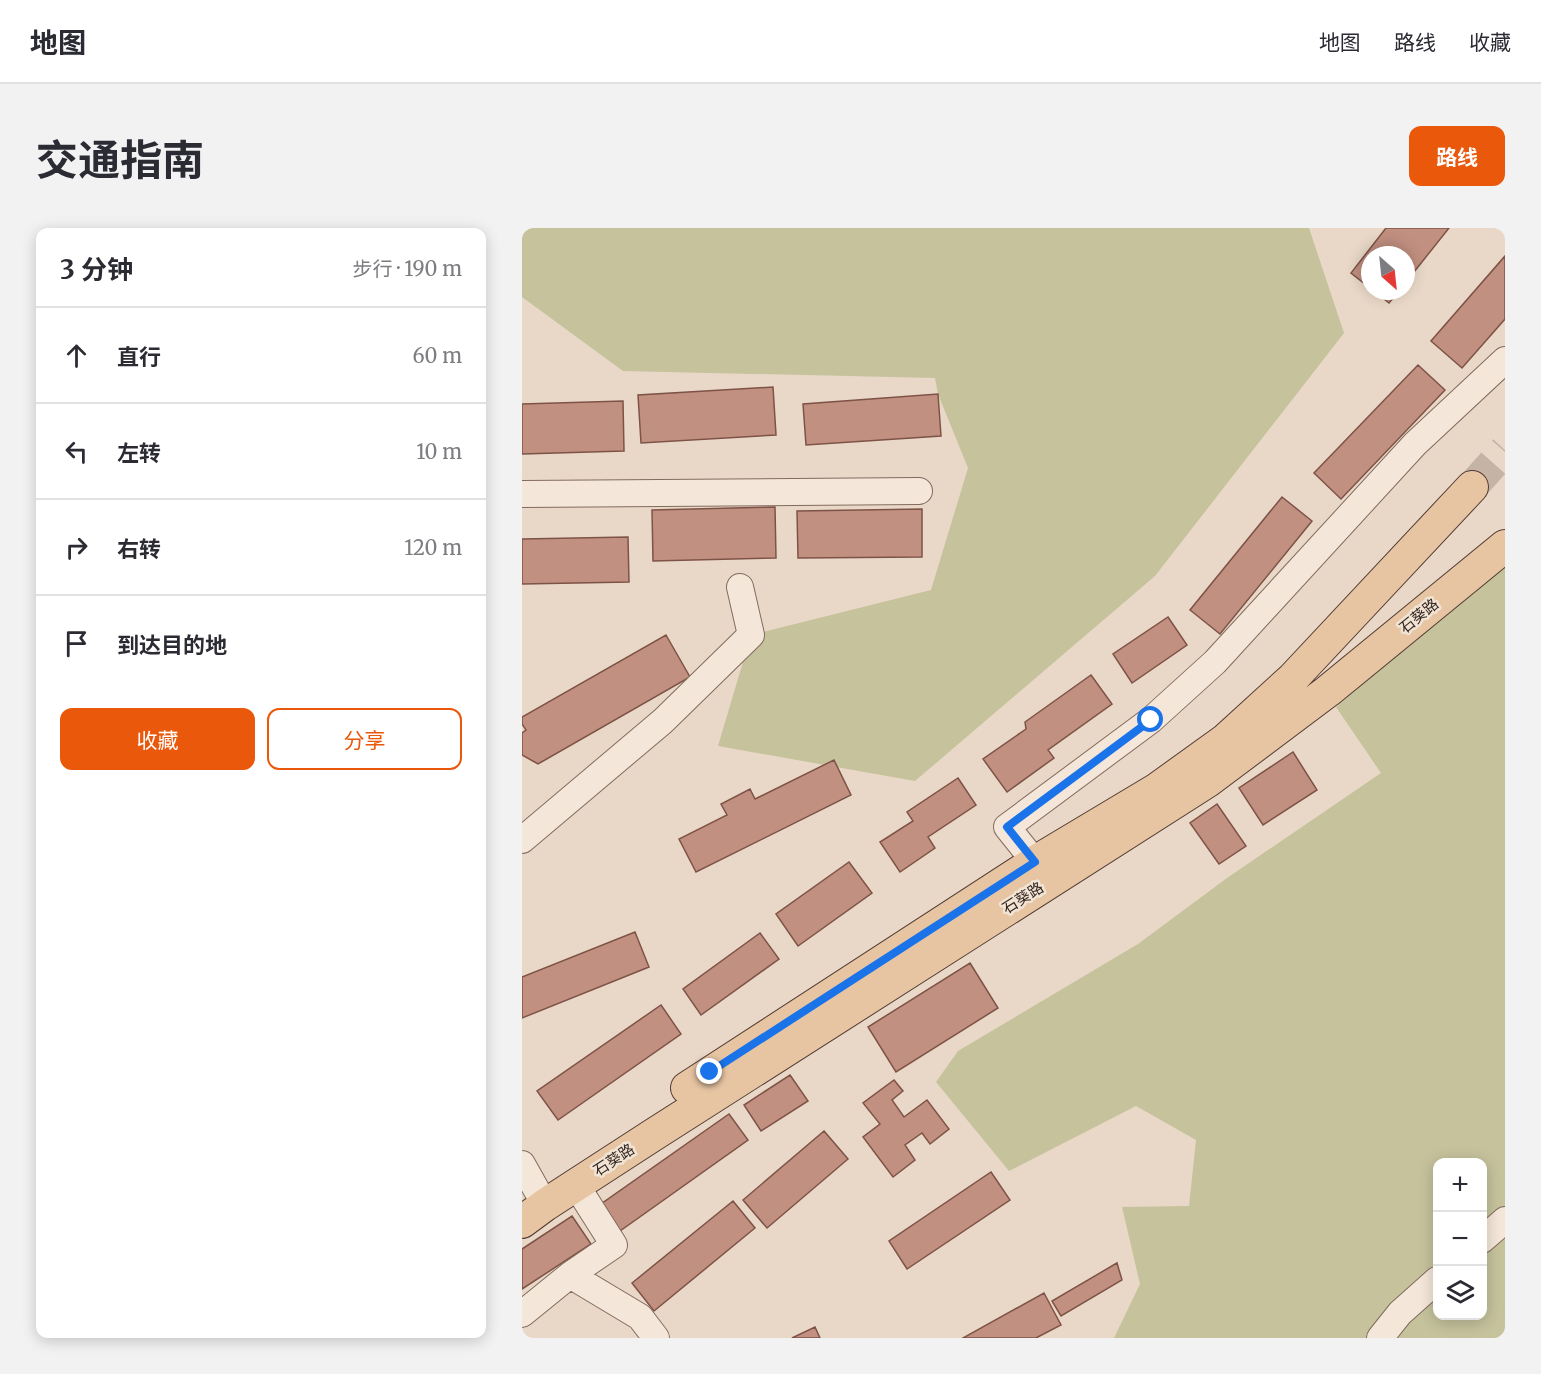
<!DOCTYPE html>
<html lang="zh">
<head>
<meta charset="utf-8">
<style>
  :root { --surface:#fff; --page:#f2f2f3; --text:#2b2b33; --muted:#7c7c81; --line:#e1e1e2; --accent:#ea580c }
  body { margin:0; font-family:Merriweather,"Noto Sans SC",serif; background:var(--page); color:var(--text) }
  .controls { position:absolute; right:18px; bottom:18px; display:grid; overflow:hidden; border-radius:12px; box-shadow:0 3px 15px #0003 }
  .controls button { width:54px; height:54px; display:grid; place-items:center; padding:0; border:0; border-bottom:2px solid var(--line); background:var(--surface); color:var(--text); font:30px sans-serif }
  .compass { position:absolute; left:839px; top:18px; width:54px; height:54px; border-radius:50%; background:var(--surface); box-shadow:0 3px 15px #0003; rotate:153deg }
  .stop { position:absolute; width:18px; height:18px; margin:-14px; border:4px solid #1a73e8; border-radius:50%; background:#fff }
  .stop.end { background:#1a73e8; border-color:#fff; box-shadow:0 2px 6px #0008 }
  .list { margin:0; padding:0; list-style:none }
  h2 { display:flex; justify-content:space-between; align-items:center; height:78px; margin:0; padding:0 24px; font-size:26px }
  h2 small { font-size:20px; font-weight:400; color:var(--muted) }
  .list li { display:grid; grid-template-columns:39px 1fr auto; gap:18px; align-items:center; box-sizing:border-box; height:96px; padding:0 24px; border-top:2px solid var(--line) }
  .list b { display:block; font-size:22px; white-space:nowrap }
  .list em { font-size:20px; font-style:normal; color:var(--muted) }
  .actions { display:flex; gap:12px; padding:18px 24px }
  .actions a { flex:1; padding:14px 0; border:2px solid var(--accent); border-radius:12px; text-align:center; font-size:21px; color:var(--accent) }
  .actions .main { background:var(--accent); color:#fff }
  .icon { flex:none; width:33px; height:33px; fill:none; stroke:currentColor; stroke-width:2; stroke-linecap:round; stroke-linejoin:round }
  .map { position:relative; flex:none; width:983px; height:1110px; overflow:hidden; border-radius:12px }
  header { display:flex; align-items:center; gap:36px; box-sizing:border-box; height:84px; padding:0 30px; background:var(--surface); border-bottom:2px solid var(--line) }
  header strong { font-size:28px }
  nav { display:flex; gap:33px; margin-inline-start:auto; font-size:21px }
  .intro { display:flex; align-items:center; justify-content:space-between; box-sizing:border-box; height:144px; padding:0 36px }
  h1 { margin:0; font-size:42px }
  .button { padding:15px 27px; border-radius:12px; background:var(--accent); color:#fff; font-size:21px; font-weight:700 }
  main { display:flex; gap:36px; padding:0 36px }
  aside { flex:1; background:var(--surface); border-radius:12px; box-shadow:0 3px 15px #0003 }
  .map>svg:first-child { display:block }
  .green { fill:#c5c29c; fill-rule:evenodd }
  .building { fill:#c29081; stroke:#7e5347; stroke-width:1.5 }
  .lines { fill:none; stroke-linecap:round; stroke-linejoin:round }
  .major-tunnel { stroke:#c5b4a6; stroke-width:32; stroke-dasharray:32 16; stroke-linecap:butt }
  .minor-casing { stroke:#826b5e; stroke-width:28 }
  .major-casing { stroke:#503a32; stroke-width:34 }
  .minor { stroke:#f4e7d9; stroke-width:26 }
  .major { stroke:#e7c5a3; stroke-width:32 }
  .route { stroke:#1a73e8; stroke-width:8 }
  .labels { text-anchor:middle; stroke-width:5; stroke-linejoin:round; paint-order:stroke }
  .street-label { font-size:15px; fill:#342620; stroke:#f1e4d5 }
</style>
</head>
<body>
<header>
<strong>地图</strong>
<nav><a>地图</a><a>路线</a><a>收藏</a></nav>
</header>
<div class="intro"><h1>交通指南</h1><a class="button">路线</a></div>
<main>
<aside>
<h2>3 分钟<small>步行 · 190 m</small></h2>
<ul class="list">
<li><svg class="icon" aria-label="ahead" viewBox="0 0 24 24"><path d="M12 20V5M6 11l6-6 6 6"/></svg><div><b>直行</b></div><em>60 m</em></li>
<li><svg class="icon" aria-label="left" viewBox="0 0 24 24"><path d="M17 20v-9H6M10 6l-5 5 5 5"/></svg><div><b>左转</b></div><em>10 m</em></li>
<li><svg class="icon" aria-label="right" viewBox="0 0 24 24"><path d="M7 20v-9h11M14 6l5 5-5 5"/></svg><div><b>右转</b></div><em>120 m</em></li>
<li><svg class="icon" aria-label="arrive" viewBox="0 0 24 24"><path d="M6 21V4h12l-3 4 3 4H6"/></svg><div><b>到达目的地</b></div></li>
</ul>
<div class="actions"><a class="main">收藏</a><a>分享</a></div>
</aside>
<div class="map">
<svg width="983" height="1110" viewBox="0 0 983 1110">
  <rect width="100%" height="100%" fill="#e9d8c7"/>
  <path class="green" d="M0,0H787L822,105L633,348L393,553L196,518L229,407L409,362L446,240L416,166L413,150L101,143L0,69Z
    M983,335V1110H592L618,1056L600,979L667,978L674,912L614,878L487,943L414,854L436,823L616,716L705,650L859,545L814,479ZM915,934H960V1088H915Z"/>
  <path class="building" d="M864,0H927L884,54V27H848V60L829,45Z
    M983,28V91L940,140L909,113Z
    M852,63H877L867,75Z
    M896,137L923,162L819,271L792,245Z
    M251,159L254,207L119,215L116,167Z
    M416,166L419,208L284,217L281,176Z
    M101,173L102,223L0,226V176Z
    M760,269L790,293L698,406L668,382Z
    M253,279L254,330L131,333L130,282Z
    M400,281V329L276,330L275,283Z
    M106,309L107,354L0,356V311Z
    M646,389L665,417L610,455L591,426Z
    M144,407L168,449L16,536L0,527V505L4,502L0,496V489Z
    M569,447L590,476L526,522L532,530L485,564L461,531L504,501L503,494Z
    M771,524L795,562L741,597L717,560Z
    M312,532L329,567L174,644L157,611L205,587L199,576L228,561L233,571Z
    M436,550L454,577L406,609L413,620L378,644L358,614L391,593L385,584Z
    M695,576L724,618L697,636L668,595Z
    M327,634L350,665L276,718L254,686Z
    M113,704L127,739L0,790V749Z
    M238,705L257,731L179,787L161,761Z
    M448,735L476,780L374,844L346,799Z
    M139,777L159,806L36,892L15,863Z
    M268,847L286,873L239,903L222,877Z
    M372,852L381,863L370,872L382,889L405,872L427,901L408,916L400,905L383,917L393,932L371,949L341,909L358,896L341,875Z
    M207,886L226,912L98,1003L79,976Z
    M302,903L326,931L245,1000L221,972Z
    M469,944L488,972L385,1041L367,1013Z
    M211,973L233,1000L132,1083L110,1055Z
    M50,988L69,1016L0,1061V1021Z
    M595,1035L600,1052L539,1088L530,1073Z
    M522,1065L539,1097L514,1110H441Z
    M293,1099L298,1110H270Z"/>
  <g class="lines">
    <path class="major-tunnel" d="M950,259L983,222"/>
    <defs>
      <path id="minor" d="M0,266L397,263
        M0,612L141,493L229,407L218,359
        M513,634L485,599L629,492L693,434L893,216L983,132
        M0,936L23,977
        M960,1012L983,992
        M48,1047L118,1089L134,1110
        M0,1086L48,1047L92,1017L54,957
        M858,1110L878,1085L915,1052"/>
      <path id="major" d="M165,860L513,634L635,561L703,512L771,450L950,259
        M0,994L23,977L131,907L686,553L806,463L983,318"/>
    </defs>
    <use href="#minor" class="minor-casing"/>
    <use href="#major" class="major-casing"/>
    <use href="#minor" class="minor"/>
    <use href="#major" class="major"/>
  </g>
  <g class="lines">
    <path class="route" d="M188,844L513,634L485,599L629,492"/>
  </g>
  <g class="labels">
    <g class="street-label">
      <text transform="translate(897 388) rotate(-39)" y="5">石葵路</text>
      <text transform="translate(501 670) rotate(-32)" y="5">石葵路</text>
      <text transform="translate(92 932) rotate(-33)" y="5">石葵路</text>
    </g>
  </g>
</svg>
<div class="controls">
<button>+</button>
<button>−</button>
<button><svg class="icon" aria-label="layers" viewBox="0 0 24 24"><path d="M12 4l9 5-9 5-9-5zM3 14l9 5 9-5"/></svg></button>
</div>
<svg class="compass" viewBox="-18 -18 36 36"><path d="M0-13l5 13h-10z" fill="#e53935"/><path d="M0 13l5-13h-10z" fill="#7c7c81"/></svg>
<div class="stop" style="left:629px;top:492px"></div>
<div class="stop end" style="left:188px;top:844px"></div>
</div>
</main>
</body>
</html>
